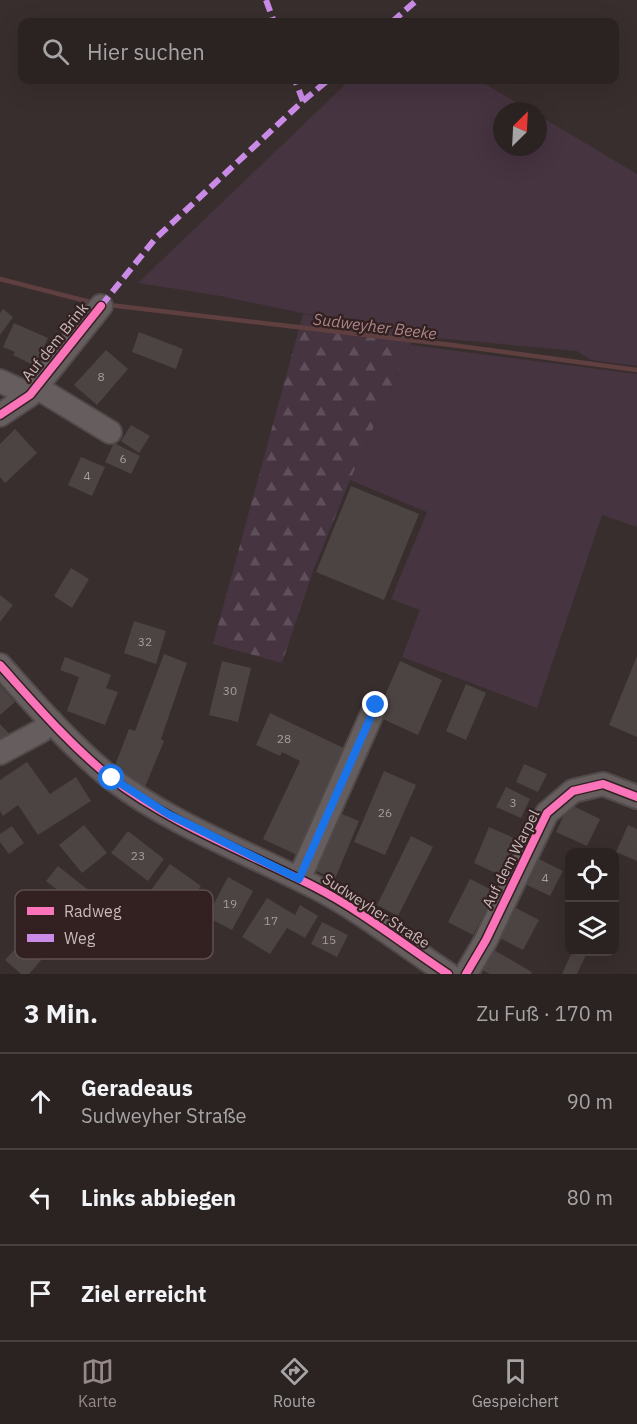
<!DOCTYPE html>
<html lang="de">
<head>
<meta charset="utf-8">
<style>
  :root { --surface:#2b2222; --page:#372f2f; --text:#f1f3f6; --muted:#a6a4a5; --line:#473f40; --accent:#968888 }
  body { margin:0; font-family:"IBM Plex Sans",sans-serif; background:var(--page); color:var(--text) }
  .controls { position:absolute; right:18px; bottom:18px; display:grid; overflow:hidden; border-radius:12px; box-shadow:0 6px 24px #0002 }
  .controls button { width:54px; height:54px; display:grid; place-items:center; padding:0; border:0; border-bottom:2px solid var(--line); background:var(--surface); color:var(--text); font:30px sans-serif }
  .compass { position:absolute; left:493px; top:102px; width:54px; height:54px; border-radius:50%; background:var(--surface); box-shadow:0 6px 24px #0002; rotate:24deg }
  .stop { position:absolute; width:18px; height:18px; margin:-14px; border:4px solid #1a73e8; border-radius:50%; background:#fff }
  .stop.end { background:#1a73e8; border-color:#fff; box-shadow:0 2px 6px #0008 }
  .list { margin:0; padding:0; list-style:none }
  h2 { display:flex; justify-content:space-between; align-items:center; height:78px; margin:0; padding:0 24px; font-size:26px }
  h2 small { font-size:20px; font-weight:400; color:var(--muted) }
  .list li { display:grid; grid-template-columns:39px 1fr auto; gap:18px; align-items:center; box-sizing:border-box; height:96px; padding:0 24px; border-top:2px solid var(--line) }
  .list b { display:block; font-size:22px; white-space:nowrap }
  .list p { margin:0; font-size:20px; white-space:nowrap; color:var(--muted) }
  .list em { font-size:20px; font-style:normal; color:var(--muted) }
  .icon { flex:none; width:33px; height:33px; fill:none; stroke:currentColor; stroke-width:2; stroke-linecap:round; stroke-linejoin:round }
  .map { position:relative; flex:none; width:637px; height:974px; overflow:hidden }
  .search { position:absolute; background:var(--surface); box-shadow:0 6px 24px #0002; left:18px; right:18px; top:18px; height:66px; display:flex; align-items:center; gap:15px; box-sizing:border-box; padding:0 21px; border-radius:12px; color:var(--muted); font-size:22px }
  .sheet { height:366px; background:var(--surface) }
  nav { display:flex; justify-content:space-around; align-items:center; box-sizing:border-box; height:84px; border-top:2px solid var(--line); background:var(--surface); font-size:16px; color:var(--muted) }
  nav a { display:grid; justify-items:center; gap:3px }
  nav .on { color:var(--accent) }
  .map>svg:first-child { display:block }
  .grass { fill:#463440 }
  .forest { fill:url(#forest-firs) }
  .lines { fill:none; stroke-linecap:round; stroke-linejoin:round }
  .stream { stroke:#603f40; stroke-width:4.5 }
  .building { fill:#4c4343 }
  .minor-casing { stroke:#514a4a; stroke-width:26 }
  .minor { stroke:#665e5e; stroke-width:22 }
  .quiet { stroke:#ca8be6; stroke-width:6; stroke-dasharray:12 6; stroke-linecap:butt }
  .cycleway-casing { stroke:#332122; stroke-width:11 }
  .cycleway { stroke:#fb73b8; stroke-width:8 }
  .route { stroke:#1a73e8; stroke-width:8 }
  .labels { text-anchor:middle; stroke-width:4.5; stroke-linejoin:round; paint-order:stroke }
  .number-label { font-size:12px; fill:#a99c9c }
  .street-label { font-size:15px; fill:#c8b9b9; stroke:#332122 }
  .water-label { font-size:16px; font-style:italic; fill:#ab8586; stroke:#332122 }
  .key { fill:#332122; stroke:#604f4f; stroke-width:1.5 }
  .key-label { font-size:16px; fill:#c8b9b9 }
</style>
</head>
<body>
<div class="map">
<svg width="637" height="974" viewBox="0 0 637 974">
  <defs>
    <pattern id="forest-firs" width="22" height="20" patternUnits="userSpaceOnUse" patternTransform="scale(1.5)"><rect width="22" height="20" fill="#463440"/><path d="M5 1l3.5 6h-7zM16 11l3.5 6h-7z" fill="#5f4f5a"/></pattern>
  </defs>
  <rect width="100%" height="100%" fill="#392e2e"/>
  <path class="grass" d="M350,80H478L531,111H502V147H538V115L637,174V366L591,360L577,351L414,336L215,295L138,283Z
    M410,345L637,374V527L602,515L537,708L402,657L420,610L391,599L427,512L350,480Z"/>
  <path class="forest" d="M303,314L414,336L350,480L313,571L282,663L213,644Z"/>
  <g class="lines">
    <path class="stream" d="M0,279L90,302
      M109,305L452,345L637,370"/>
  </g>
  <path class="building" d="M3,309L13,317L0,335V313Z
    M14,323L48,338L35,366L13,355L15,352L3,347Z
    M139,332L183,349L176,369L132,352Z
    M106,350L128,369L97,405L74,385Z
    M131,425L150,436L139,453L121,441Z
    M15,429L37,453L5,483L0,477V444Z
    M114,443L140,456L131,474L105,462Z
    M81,457L105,467L92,496L68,485Z
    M351,486L419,514L384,600L316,572Z
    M71,568L89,579L72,608L54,596Z
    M0,595L13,605L0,622Z
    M134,621L166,631L156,664L124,653Z
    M164,654L187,663L161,739L164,741L145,787L114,768L129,729L135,731Z
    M637,656V737L609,725Z
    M65,657L111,675L106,688L118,692L105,725L67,711L79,677L60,670Z
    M222,661L251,668L238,722L209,715Z
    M400,661L442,680L418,735L376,716Z
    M466,684L486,693L466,740L446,731Z
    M0,685L15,702L0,715Z
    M270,713L350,751L301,857L263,839L300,761L282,752L280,756L256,745Z
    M0,724L13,738L0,745Z
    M27,762L50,794L76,777L91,801L38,835L18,805L3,816L0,811V780Z
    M524,764L547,774L538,792L516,782Z
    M384,771L416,785L385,855L354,842Z
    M506,787L530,799L521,818L496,807Z
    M569,804L600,819L587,846L556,832Z
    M337,812L359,821L335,879L312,869Z
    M84,825L107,853L82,873L59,845Z
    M628,825L637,829V861L616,852Z
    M12,826L24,843L9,854L0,842V834Z
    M489,827L516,839L500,875L474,863Z
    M128,831L164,859L148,881L111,853Z
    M411,836L433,847L398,916L377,905Z
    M539,859L563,871L550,896L527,885Z
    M170,864L201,886L176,919L146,897Z
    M58,866L92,893L80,908L46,881Z
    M228,877L253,891L232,930L207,917Z
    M470,879L496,892L473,935L448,922Z
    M267,898L295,915L300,905L318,916L305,938L287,928L270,954L242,937Z
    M516,908L539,920L523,950L500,938Z
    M322,922L348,935L337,957L311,944Z
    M23,940L43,958L29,974H21L5,960Z
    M494,950L532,972L531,974H490L482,970Z
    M572,952L586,955L577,974H562Z"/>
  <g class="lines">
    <defs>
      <path id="minor" d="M0,381L30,395
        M36,387L110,432
        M0,415L30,395L101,306
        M0,665C35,704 70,745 111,778C172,825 247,852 315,887C362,911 404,945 448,974
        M0,753L41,731L51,721
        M299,879L376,705
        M466,974L486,940L547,813L573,791L603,784L637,797"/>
    </defs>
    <use href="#minor" class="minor-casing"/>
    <use href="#minor" class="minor"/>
    <path class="quiet" d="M266,0L274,22
      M392,22L417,0
      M303,101L328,80
      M101,306L155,239L303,101L295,80"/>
    <defs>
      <path id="cycleway" d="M0,415L30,395L101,306
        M0,665C35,704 70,745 111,778C172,825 247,852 315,887C362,911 404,945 448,974
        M466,974L486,940L547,813L573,791L603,784L637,797"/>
    </defs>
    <use href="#cycleway" class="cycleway-casing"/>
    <use href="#cycleway" class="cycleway"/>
  </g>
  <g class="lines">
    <path class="route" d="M112,778L168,814L299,879L376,705"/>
  </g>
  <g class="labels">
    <g class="number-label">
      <text x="101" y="381">8</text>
      <text x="123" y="463">6</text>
      <text x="87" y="480">4</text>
      <text x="145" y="646">32</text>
      <text x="230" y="695">30</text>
      <text x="284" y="743">28</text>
      <text x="513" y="807">3</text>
      <text x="385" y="817">26</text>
      <text x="138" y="860">23</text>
      <text x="545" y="882">4</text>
      <text x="230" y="908">19</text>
      <text x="271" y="925">17</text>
      <text x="329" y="944">15</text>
    </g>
    <g class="street-label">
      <text transform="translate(55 342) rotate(-51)" y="5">Auf dem Brink</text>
      <text transform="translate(511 859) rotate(-63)" y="5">Auf dem Warpel</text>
      <text transform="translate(376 911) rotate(33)" y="5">Sudweyher Straße</text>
    </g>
    <g class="water-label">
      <text transform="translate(375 326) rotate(7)" y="6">Sudweyher Beeke</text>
    </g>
  </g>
  <rect x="15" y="890" width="198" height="69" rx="9" class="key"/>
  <rect x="27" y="907" width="27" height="8" fill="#fb73b8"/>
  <rect x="27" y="934" width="27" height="8" fill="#ca8be6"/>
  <g class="key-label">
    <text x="64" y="917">Radweg</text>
    <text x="64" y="944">Weg</text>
  </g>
</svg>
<div class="controls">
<button><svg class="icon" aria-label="locate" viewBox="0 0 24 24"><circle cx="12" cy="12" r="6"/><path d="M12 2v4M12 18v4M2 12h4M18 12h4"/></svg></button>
<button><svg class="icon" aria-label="layers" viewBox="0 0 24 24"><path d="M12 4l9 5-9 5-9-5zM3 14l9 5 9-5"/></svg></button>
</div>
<svg class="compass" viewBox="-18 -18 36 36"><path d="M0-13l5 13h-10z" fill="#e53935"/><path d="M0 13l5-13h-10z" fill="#a6a4a5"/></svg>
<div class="stop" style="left:112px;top:778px"></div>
<div class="stop end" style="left:376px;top:705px"></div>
<div class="search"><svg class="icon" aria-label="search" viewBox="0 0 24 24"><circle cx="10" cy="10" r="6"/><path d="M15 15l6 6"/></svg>Hier suchen</div>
</div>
<section class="sheet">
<h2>3 Min.<small>Zu Fuß · 170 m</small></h2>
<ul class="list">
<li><svg class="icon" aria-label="ahead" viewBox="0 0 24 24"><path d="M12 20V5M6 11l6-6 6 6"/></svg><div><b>Geradeaus</b><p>Sudweyher Straße</p></div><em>90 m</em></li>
<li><svg class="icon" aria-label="left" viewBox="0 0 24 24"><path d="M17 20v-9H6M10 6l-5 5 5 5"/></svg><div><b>Links abbiegen</b></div><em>80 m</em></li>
<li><svg class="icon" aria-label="arrive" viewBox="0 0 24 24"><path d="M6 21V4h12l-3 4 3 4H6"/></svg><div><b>Ziel erreicht</b></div></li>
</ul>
</section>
<nav>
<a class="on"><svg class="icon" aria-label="map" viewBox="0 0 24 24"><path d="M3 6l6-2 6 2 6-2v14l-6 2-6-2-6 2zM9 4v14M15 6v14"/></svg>Karte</a>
<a><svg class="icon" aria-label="directions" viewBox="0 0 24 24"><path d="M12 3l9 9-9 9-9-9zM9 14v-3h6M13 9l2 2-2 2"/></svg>Route</a>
<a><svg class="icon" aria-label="saved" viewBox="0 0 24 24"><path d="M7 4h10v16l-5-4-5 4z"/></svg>Gespeichert</a>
</nav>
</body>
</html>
